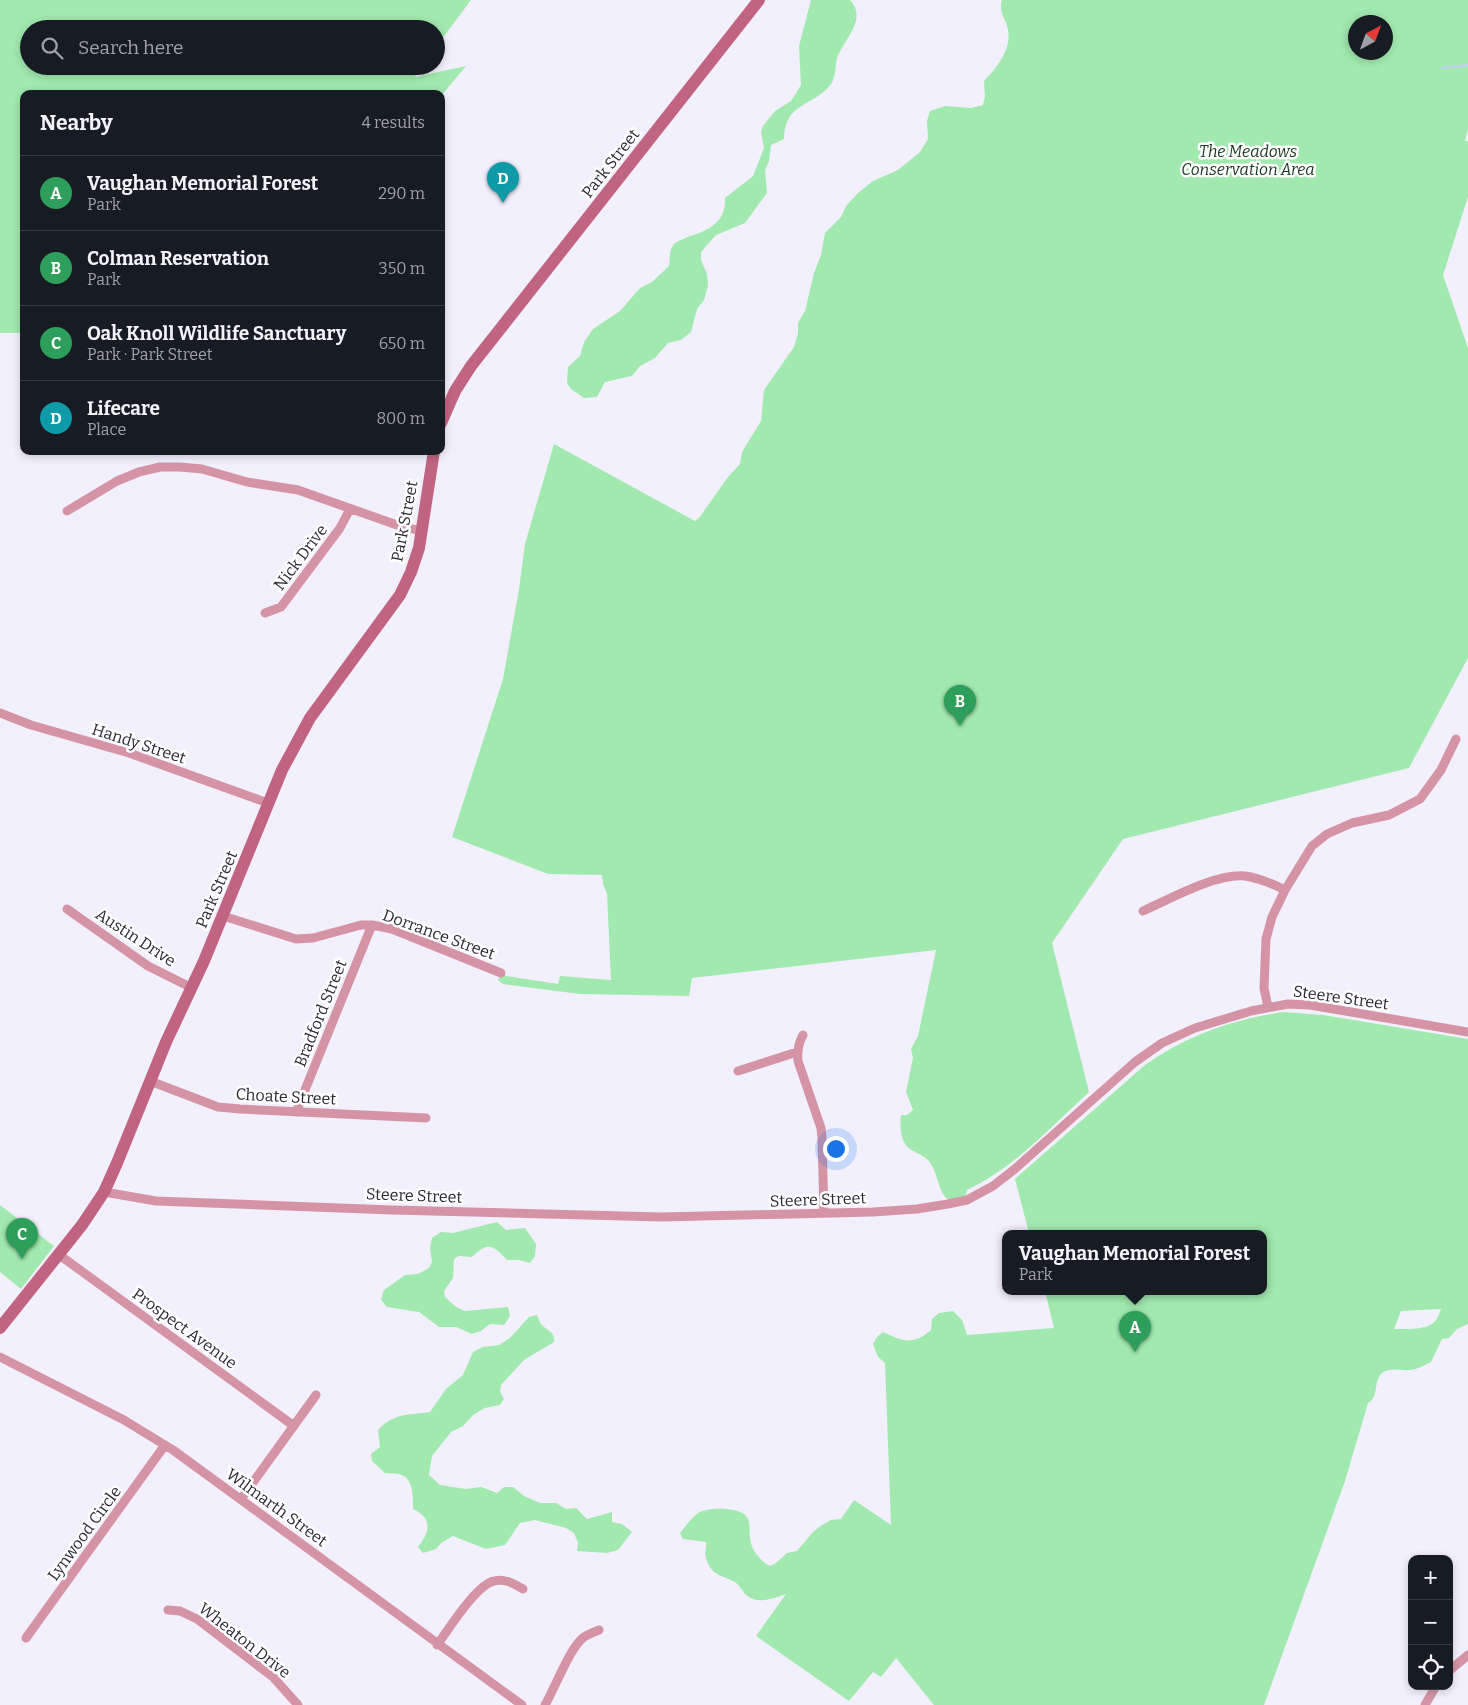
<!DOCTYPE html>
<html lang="en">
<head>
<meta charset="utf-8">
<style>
  :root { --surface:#171b24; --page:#242831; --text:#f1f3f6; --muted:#9ea1a6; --line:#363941; --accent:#317785 }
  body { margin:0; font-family:Bitter,serif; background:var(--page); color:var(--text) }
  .controls { position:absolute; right:15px; bottom:15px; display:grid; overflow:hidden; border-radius:10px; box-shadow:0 2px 8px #0003 }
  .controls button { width:45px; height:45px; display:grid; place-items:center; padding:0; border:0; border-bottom:1px solid var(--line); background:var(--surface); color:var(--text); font:25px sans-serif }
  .compass { position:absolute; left:1348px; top:15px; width:45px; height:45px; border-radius:50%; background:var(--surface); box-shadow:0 2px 8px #0003; rotate:41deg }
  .you { position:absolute; left:835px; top:1148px; width:18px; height:18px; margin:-12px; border:4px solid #fff; border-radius:50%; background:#1a73e8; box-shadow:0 0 0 8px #1a73e833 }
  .badge { display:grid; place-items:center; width:32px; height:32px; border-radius:50%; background:var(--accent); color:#fff; font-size:16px; font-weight:700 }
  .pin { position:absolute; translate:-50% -41px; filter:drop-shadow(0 1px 2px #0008) }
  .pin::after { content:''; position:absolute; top:26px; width:18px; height:15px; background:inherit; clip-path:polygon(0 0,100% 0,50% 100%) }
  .popup { position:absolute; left:1002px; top:1230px; width:265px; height:65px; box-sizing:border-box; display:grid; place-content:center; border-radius:10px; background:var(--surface); filter:drop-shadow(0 1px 4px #0005); font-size:16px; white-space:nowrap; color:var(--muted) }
  .popup b { font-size:19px; color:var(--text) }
  .popup::after { content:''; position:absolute; left:50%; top:100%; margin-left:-10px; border:10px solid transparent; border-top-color:var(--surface) }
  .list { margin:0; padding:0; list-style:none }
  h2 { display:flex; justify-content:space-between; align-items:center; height:65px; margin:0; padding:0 20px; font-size:21px }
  h2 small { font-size:16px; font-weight:400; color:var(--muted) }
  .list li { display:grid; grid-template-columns:32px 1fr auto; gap:15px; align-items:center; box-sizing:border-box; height:75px; padding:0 20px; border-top:1px solid var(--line) }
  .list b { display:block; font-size:19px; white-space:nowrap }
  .list p { margin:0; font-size:16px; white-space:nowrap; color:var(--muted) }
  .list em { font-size:16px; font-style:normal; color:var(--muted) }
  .icon { flex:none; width:28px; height:28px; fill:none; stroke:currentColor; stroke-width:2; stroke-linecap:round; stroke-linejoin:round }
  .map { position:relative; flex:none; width:1468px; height:1705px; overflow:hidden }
  .search { position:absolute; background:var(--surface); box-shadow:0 2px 8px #0003; left:20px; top:20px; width:425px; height:55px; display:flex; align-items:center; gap:12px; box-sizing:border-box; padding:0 18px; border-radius:28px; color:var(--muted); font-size:19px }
  .panel { position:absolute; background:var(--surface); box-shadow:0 2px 8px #0003; left:20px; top:90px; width:425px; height:365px; border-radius:10px }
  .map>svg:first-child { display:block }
  .green { fill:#a1e9ae; fill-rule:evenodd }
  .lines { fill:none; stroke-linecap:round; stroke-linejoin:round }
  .stream { stroke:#c0d0f1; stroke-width:2.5 }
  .minor { stroke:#d594a6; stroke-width:9 }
  .secondary { stroke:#c16482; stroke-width:12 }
  .labels { text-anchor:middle; stroke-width:5; stroke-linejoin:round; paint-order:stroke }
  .park-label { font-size:16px; font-style:italic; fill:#183920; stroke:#fff }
  .street-label { font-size:16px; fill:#2c2935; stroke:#fff }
</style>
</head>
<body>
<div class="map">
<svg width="1468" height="1705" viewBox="0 0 1468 1705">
  <rect width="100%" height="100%" fill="#f3f0fe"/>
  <path class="green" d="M0,0H471L436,47V29H29V66H422L415,77L466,66L441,96V94H24V333H0Z
    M811,0H850C868,19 844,39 837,58C835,66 836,77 831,84C814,107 785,101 784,139L771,145L769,161L765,170L767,193L745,223L716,235L701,252V260L707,274L708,286L704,300L697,309L691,332L681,340L668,343L655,358L640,366L632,376L605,382L597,397L584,398L571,389L567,383L568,367L580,356L584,342L593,329L620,311L640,288L652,282L669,266C670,260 669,252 672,247C675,241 682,240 688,237C710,230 726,222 725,198L753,176L764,148L761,132L763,126L775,111L791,101L801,85L799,46Z
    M1002,0H1468V129L1465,141H1468V197L1443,275L1468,348V658L1409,768L1123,839L1052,943L1089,1092C1052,1126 1014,1168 967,1190L965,1197L951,1202C938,1194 939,1177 931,1164C925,1153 909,1153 904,1142C900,1133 900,1124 901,1115H907L913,1110L906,1092L913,1058L911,1049L918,1036L936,950L692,978L689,996L580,994L503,984L498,980L502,974L506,976L558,984L560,976L611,980L607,894L603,884L602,875L548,874L452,837L503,679L519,589L525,544L554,444L695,521L699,518L728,477L740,464L742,452L761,421L764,390L794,347L798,333V323L805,311L814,273L821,255L825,233L841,217L846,206L858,193L873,181L898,170L920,152L928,139L927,121L930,111L945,106L971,108L983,105L985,96L984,81C996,69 1012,49 1008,30C1006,18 998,13 1002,0ZM1356,22H1386V52H1356Z
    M1283,1012L1323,1015L1468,1039V1324L1457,1329L1449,1338L1442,1339L1431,1362C1424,1365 1417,1370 1409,1370C1400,1371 1390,1367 1382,1373C1373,1381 1379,1398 1368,1403L1345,1481L1264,1705H934L896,1658L881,1677L873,1672L849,1701L756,1636L786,1594C773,1598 758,1606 745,1594C742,1590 739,1585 735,1582C722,1575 711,1576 706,1558C704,1552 707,1548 706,1542L683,1539L680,1533C685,1527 691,1518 698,1513C708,1507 739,1507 746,1516C754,1525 744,1540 758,1556C761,1560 765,1564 770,1566L776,1563L787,1553L797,1551L813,1532L822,1525L831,1520L841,1519L854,1500L891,1525L885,1363L878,1357L873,1344L877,1337L883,1332C902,1341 913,1346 931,1330L932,1319L939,1313L953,1311L962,1320L967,1335L1054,1328L1045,1291H1264V1233H1029L1015,1179L1145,1065C1185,1036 1234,1019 1283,1012ZM1441,1309C1439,1314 1437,1321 1432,1324C1422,1330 1405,1329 1394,1329L1401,1311Z
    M0,1205L54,1246L21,1289L0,1272Z
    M497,1222L506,1230L525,1228L536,1244L535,1256L530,1263L519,1260H507C492,1244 488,1242 472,1257L459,1256L454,1259L453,1278L444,1291L445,1297L456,1307L465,1311L508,1307L510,1316L504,1325L490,1324L481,1331L472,1334L456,1327H439L419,1312L387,1307L381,1300L384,1290L405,1275L418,1274L429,1268L432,1262L430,1248L432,1238L441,1232L453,1233Z
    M537,1315C539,1319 540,1324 543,1326C550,1332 555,1333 554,1342L524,1360L501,1385L500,1392L504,1399L500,1405L485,1408L473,1415L463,1426L451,1432L432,1456L429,1475L440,1485L466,1489L481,1487L497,1493L504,1487H513L524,1496L540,1503H556L566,1509L576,1508L587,1519L612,1512V1522L622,1524L632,1532L618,1550L607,1553L577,1551L578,1543L574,1533L566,1528L535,1520L520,1523L505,1545L486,1549L453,1536L441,1543L436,1549L423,1553L418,1547C430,1532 433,1518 413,1509C413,1499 414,1480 402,1475C398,1473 390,1474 385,1473L372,1461L371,1454L380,1447L378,1430C393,1413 409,1415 430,1412L446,1389L463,1375L473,1352L483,1347L499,1345L510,1338L529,1317Z"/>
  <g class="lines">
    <path class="stream" d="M1442,68L1468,65"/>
    <path class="minor" d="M67,511L117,481L139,472L160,467H180L202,469L247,482L298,490L397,525L421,531
      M265,613L281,607L340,528L350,509
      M0,713L31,725L129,753L268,803
      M67,909L148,966L190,987
      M1143,911C1170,899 1216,873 1245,876C1259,878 1273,884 1285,890
      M223,916L296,939L313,938L361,925H372L392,929L501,973
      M1268,1007L1264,988L1266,939L1272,917L1285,890L1312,846L1327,834L1352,823L1389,815L1420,799L1441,770L1456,739
      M803,1035C798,1044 797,1051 798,1061L821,1128L822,1139L824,1213
      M738,1071L797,1052
      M150,1081L218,1107L240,1109L426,1118
      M296,1112L372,925
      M104,1192L156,1201L392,1210L662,1217L873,1212L917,1209L948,1204L967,1200L993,1186L1016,1168L1135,1062L1162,1043L1195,1028L1251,1011L1288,1004L1310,1005L1468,1032
      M58,1254L294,1426
      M0,1357L124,1420L173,1450L522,1705
      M241,1499L316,1395
      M168,1610L180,1611L197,1619L273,1677L298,1705
      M26,1638L165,1445
      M437,1645C449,1629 476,1585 494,1581C505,1578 514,1584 523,1589
      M1449,1671L1468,1655
      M545,1705C555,1688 570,1647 584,1637C589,1634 594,1632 599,1630
      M1425,1705L1436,1686"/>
    <path class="secondary" d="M441,423L455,391L471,366L759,0
      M0,1328L82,1225L104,1192L117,1163L166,1042L204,961L282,770L310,718L400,595L411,572L419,548L434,451"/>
  </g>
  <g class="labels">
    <g class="park-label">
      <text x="1248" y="157">The Meadows<tspan x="1248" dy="18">Conservation Area</tspan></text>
    </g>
    <g class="street-label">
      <text transform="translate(610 163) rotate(-52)" y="6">Park Street</text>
      <text transform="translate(404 521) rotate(-79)" y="6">Park Street</text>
      <text transform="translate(300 557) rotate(-53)" y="6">Nick Drive</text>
      <text transform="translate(139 743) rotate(18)" y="6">Handy Street</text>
      <text transform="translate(216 889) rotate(-67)" y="6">Park Street</text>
      <text transform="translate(439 934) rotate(20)" y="6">Dorrance Street</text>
      <text transform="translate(136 937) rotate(33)" y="6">Austin Drive</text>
      <text transform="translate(1341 997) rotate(8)" y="6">Steere Street</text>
      <text transform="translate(320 1013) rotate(-68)" y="6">Bradford Street</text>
      <text transform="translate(286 1096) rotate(3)" y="6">Choate Street</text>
      <text transform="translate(414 1195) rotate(2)" y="6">Steere Street</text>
      <text transform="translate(818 1199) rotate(-2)" y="6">Steere Street</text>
      <text transform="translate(185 1328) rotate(36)" y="6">Prospect Avenue</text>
      <text transform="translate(277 1507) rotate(36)" y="6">Wilmarth Street</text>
      <text transform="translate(84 1533) rotate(-54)" y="6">Lynwood Circle</text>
      <text transform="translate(245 1640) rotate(38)" y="6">Wheaton Drive</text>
    </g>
  </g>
</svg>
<div class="controls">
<button>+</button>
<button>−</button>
<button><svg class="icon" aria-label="locate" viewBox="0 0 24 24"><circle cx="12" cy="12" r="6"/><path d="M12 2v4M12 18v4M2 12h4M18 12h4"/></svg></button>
</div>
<svg class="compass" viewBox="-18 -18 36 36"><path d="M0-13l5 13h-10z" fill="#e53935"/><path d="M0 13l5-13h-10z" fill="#9ea1a6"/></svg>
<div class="you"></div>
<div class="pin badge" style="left:1135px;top:1352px;background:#2e9e5b">A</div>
<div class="popup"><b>Vaughan Memorial Forest</b>Park</div>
<div class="pin badge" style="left:960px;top:726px;background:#2e9e5b">B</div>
<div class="pin badge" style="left:22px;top:1259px;background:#2e9e5b">C</div>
<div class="pin badge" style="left:503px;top:203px;background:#0f9aa8">D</div>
<div class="search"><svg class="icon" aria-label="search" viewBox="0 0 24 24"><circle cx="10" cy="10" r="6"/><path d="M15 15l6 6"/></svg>Search here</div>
<section class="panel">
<h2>Nearby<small>4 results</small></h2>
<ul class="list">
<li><span class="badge" style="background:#2e9e5b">A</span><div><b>Vaughan Memorial Forest</b><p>Park</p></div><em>290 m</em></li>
<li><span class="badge" style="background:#2e9e5b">B</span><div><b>Colman Reservation</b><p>Park</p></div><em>350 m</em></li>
<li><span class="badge" style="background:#2e9e5b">C</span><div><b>Oak Knoll Wildlife Sanctuary</b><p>Park · Park Street</p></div><em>650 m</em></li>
<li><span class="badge" style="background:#0f9aa8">D</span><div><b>Lifecare</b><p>Place</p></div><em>800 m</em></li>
</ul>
</section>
</div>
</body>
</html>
